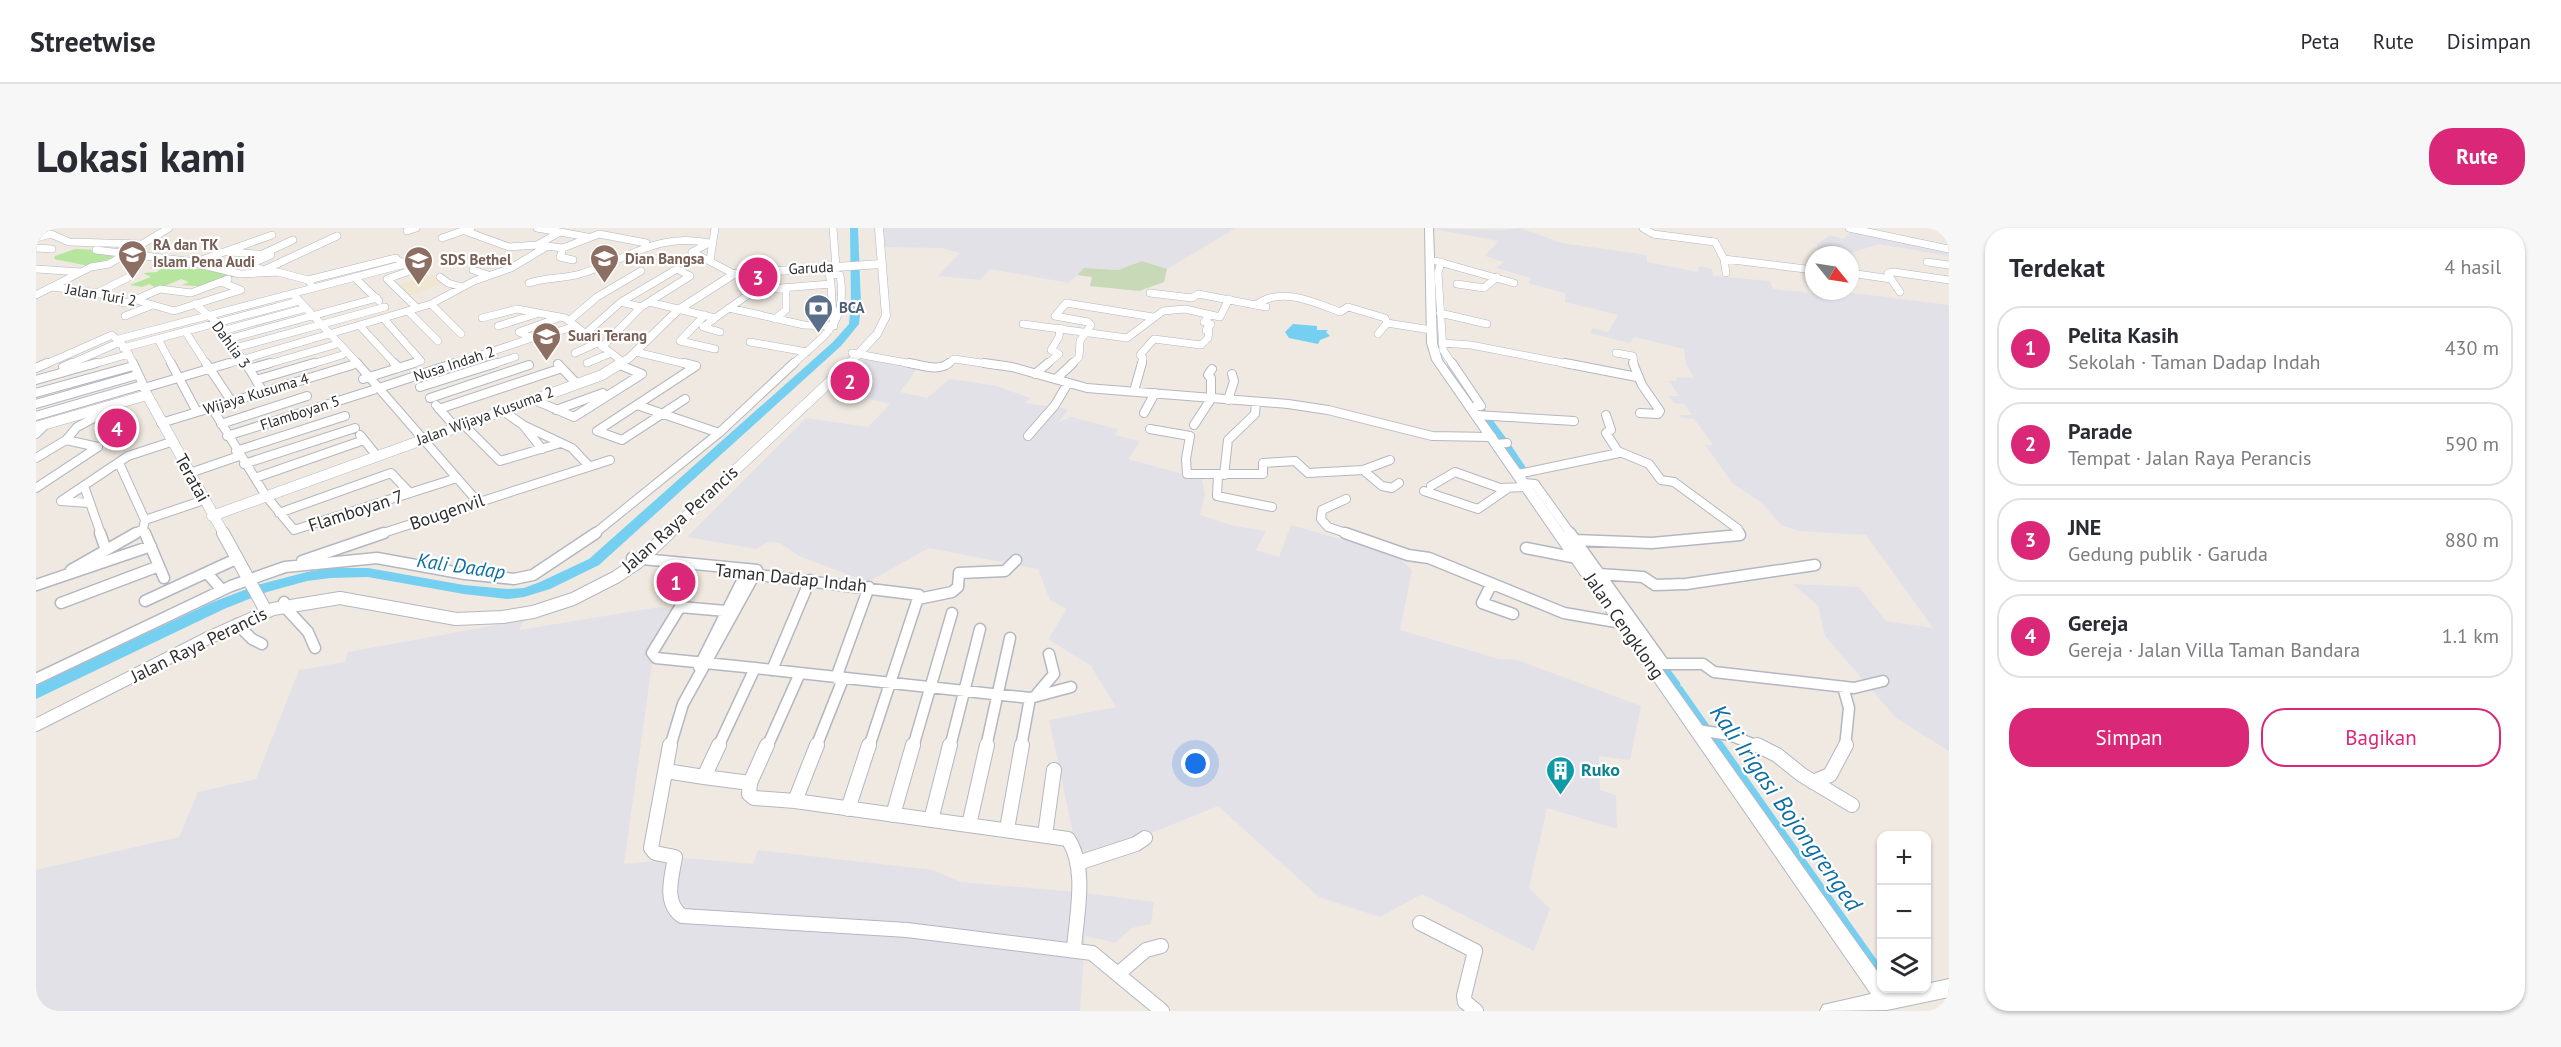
<!DOCTYPE html>
<html lang="id">
<head>
<meta charset="utf-8">
<style>
  :root { --surface:#fff; --page:#f7f7f7; --text:#2b2b33; --muted:#7c7c81; --line:#e1e1e2; --accent:#db2777 }
  body { margin:0; font-family:"PT Sans",sans-serif; background:var(--page); color:var(--text) }
  .controls { position:absolute; right:18px; bottom:18px; display:grid; overflow:hidden; border-radius:12px; box-shadow:0 2px 4px #0004 }
  .controls button { width:54px; height:54px; display:grid; place-items:center; padding:0; border:0; border-bottom:2px solid var(--line); background:var(--surface); color:var(--text); font:30px sans-serif }
  .compass { position:absolute; left:1769px; top:18px; width:54px; height:54px; border-radius:50%; background:var(--surface); box-shadow:0 2px 4px #0004; rotate:120deg }
  .you { position:absolute; left:1160px; top:536px; width:21px; height:21px; margin:-15px; border:4px solid #fff; border-radius:50%; background:#1a73e8; box-shadow:0 0 0 9px #1a73e833 }
  .badge { display:grid; place-items:center; width:39px; height:39px; border-radius:50%; background:var(--accent); color:#fff; font-size:20px; font-weight:700 }
  .pin { position:absolute; translate:-50% -50%; border:3px solid #fff; box-shadow:0 2px 6px #0006 }
  .list { margin:0; padding:0; list-style:none }
  h2 { display:flex; justify-content:space-between; align-items:center; height:78px; margin:0; padding:0 24px; font-size:26px }
  h2 small { font-size:20px; font-weight:400; color:var(--muted) }
  .list li { display:grid; grid-template-columns:39px 1fr auto; gap:18px; align-items:center; box-sizing:border-box; height:84px; margin:0 12px 12px; padding:0 12px; border:2px solid var(--line); border-radius:24px }
  .list b { display:block; font-size:22px; white-space:nowrap }
  .list p { margin:0; font-size:20px; white-space:nowrap; color:var(--muted) }
  .list em { font-size:20px; font-style:normal; color:var(--muted) }
  .actions { display:flex; gap:12px; padding:18px 24px }
  .actions a { flex:1; padding:14px 0; border:2px solid var(--accent); border-radius:24px; text-align:center; font-size:21px; color:var(--accent) }
  .actions .main { background:var(--accent); color:#fff }
  .icon { flex:none; width:33px; height:33px; fill:none; stroke:currentColor; stroke-width:2; stroke-linecap:round; stroke-linejoin:round }
  .map { position:relative; flex:none; width:1913px; height:783px; overflow:hidden; border-radius:24px }
  header { display:flex; align-items:center; gap:36px; box-sizing:border-box; height:84px; padding:0 30px; background:var(--surface); border-bottom:2px solid var(--line) }
  header strong { font-size:28px }
  nav { display:flex; gap:33px; margin-inline-start:auto; font-size:21px }
  .intro { display:flex; align-items:center; justify-content:space-between; box-sizing:border-box; height:144px; padding:0 36px }
  h1 { margin:0; font-size:42px }
  .button { padding:15px 27px; border-radius:24px; background:var(--accent); color:#fff; font-size:21px; font-weight:700 }
  main { display:flex; gap:36px; padding:0 36px }
  aside { flex:1; background:var(--surface); border-radius:24px; box-shadow:0 2px 4px #0004 }
  .map>svg:first-child { display:block }
  .industrial { fill:#e3e1e8 }
  .education { fill:#f0e6d1 }
  .green { fill:#b6e59e }
  .cemetery { fill:#c8d9b8 }
  .water { fill:#75cff0 }
  .lines { fill:none; stroke-linecap:round; stroke-linejoin:round }
  .canal-far2 { stroke:#75cff0; stroke-width:8 }
  .canal-far1 { stroke:#75cff0; stroke-width:9 }
  .canal { stroke:#75cff0; stroke-width:11 }
  .river { fill:#75cff0; fill-rule:evenodd }
  .minor-far3-casing { stroke:#b4b7c1; stroke-width:8 }
  .minor-far2-casing { stroke:#b4b7c1; stroke-width:10 }
  .minor-far1-casing { stroke:#b4b7c1; stroke-width:13 }
  .minor-casing { stroke:#b4b7c1; stroke-width:16 }
  .tertiary-far2-casing { stroke:#b4b7c1; stroke-width:9 }
  .tertiary-far1-casing { stroke:#b4b7c1; stroke-width:11 }
  .tertiary-casing { stroke:#b4b7c1; stroke-width:14 }
  .secondary-casing { stroke:#b4b7c1; stroke-width:2 }
  .minor-far3 { stroke:#fff; stroke-width:7 }
  .minor-far2 { stroke:#fff; stroke-width:8 }
  .minor-far1 { stroke:#fff; stroke-width:10 }
  .minor { stroke:#fff; stroke-width:14 }
  .tertiary-far2 { stroke:#fff; stroke-width:8 }
  .tertiary-far1 { stroke:#fff; stroke-width:10 }
  .tertiary { stroke:#fff; stroke-width:12 }
  .secondary { fill:#fff; fill-rule:evenodd }
  .labels { text-anchor:middle; stroke-width:4.5; stroke-linejoin:round; paint-order:stroke }
  .far-education-label { font-size:15px; font-weight:bold; fill:#785e54; stroke:#fff; text-anchor:start }
  .far-street-label { font-size:15px; fill:#2e2e2e; stroke:#fff }
  .far-service-label { font-size:15px; font-weight:bold; fill:#4e5e75; stroke:#fff; text-anchor:start }
  .street-label { font-size:18px; fill:#2e2e2e; stroke:#fff }
  .culture-label { font-size:18px; font-weight:bold; fill:#0d838f; stroke:#fff; text-anchor:start }
  .water-label { font-size:20px; font-style:italic; fill:#0d6fa3; stroke:#fff }
  .near-water-label { font-size:24px; font-style:italic; fill:#0d6fa3; stroke:#fff }
</style>
</head>
<body>
<header>
<strong>Streetwise</strong>
<nav><a>Peta</a><a>Rute</a><a>Disimpan</a></nav>
</header>
<div class="intro"><h1>Lokasi kami</h1><a class="button">Rute</a></div>
<main>
<div class="map">
<svg width="1913" height="783" viewBox="0 0 1913 783">
  <rect width="100%" height="100%" fill="#efe9e1"/>
  <path class="industrial" d="M845,0H1200L1131,41L1106,33L1082,42L1048,40L1033,55L954,41L944,52L902,48L924,25L906,20L846,19Z
    M1393,0L1468,2L1484,0L1526,15L1611,27V34L1662,44L1663,38L1676,41L1677,48L1734,53L1737,61L1811,69L1809,64L1913,77V523L1860,490L1789,408L1782,378L1757,356L1823,359L1850,393L1897,400L1830,307L1763,303L1745,297L1726,275L1697,256L1669,217H1677L1658,191L1645,190L1643,187H1656L1648,176L1638,175L1632,168H1643L1633,153H1641L1640,149L1658,150L1650,136L1648,121L1598,109L1594,115L1554,105L1557,100L1572,104L1582,87L1529,74V65L1492,55L1495,50L1460,40L1468,34L1449,28L1462,13Z
    M1818,1L1913,21V28L1843,16L1809,27L1783,23L1781,16L1794,7L1807,11Z
    M831,129L883,138L864,164L891,170L914,151L961,158L994,170L990,175L1032,181L1023,194L1035,189L1082,201L1079,207L1104,213L1092,231L1166,251L1169,266L1164,287L1198,298L1230,303L1220,322L1243,329L1255,297L1360,327L1376,342L1364,402L1463,431L1481,432L1605,478L1594,532L1563,528L1564,562L1580,567L1581,601L1511,580L1493,660L1514,681L1498,723L1386,666L1344,689L1283,669L1182,578L1093,614L1042,629L1013,492L1080,479L1055,438L1012,411L1031,381L1014,372L1002,341L893,320L832,354L763,328L744,315L732,314L720,321L651,309L770,190L832,199L854,176L796,162Z
    M624,379L638,383L620,407L588,636L651,630L717,636L722,622L897,642L925,654L1041,664L1118,674L1115,696L1096,700L1079,715L1049,708L1044,783H0V642L143,609L162,564L220,551L263,442L309,434L312,424L488,392L483,402Z"/>
  <path class="education" d="M396,46L409,54L374,68L362,57Z
    M624,339L669,345L656,367L612,363Z"/>
  <path class="green" d="M39,21L62,22L84,27L53,38L18,31L19,28Z
    M130,33L154,39L152,41H170L202,47L173,59L146,57L153,54L145,51L122,61L113,56L106,59L94,57L115,49L107,45L121,44L125,40H114Z"/>
  <path class="cemetery" d="M1106,33L1131,41L1128,54L1103,63L1054,58L1056,49L1041,47L1048,40L1082,42Z"/>
  <path class="water" d="M1257,96L1281,98V102H1292L1290,104L1294,108L1284,112L1282,116L1253,110L1249,104Z"/>
  <g class="lines">
    <path class="canal-far2" d="M1446,184L1468,214
      M1470,217L1488,244"/>
    <path class="canal-far1" d="M1622,433L1640,457
      M1643,462L1683,519"/>
    <path class="canal" d="M1682,517L1846,749"/>
    <path class="river" d="M814,0H822L825,76L823,96L805,118L563,337L514,361L488,369L471,371L428,366L332,349L294,350L271,353L231,364L188,381L0,471V458L24,446L177,374L221,357L271,344L294,340H332L428,357L471,361L488,360L504,354L553,331L797,114L813,96L815,76Z"/>
    <defs>
      <path id="minor-far3" d="M501,0L524,4L501,17L527,20L563,6L610,15
        M797,0L800,39
        M1607,0L1617,6L1679,14L1688,31L1690,45
        M1813,0L1913,21
        M371,3L380,0
        M429,3L473,19L501,17
        M524,4L551,9
        M0,10L15,6L33,14L106,16
        M406,10L435,0
        M0,20L16,21
        M527,20L524,29L537,32
        M60,22L150,33L204,46L242,44L272,52
        M194,24L235,27L213,37L225,41
        M229,25L257,12
        M1688,31L1778,42
        M674,32L679,0
        M364,33L376,42L351,51L381,80
        M1400,33L1478,55
        M160,34L236,7
        M1405,34L1402,45L1407,122L1417,137
        M1891,34L1913,37
        M0,41L45,44
        M641,41L654,48L605,79L585,74Z
        M228,42L301,8
        M437,42L452,47
        M1814,45L1855,51L1852,45L1858,44L1913,52
        M318,49L343,73
        M404,49L412,55L426,59
        M1855,51L1864,64
        M493,55C510,49 527,51 544,46C592,32 619,4 673,15L656,24L698,46
        M275,56L272,52L360,30
        M795,56L797,92
        M1421,56L1448,60L1461,49
        M16,59L61,65L88,75L100,72L138,83L205,62L185,54
        M61,65L93,49
        M1114,65L1156,70L1162,66L1230,79
        M257,66L323,137
        M0,67L55,39L73,36L133,0
        M99,72L124,61L155,65L192,51
        M613,74L679,90L719,62L795,56L792,40
        M159,76L178,92L211,137
        M395,76L425,106
        M1220,77C1244,58 1278,74 1304,84L1312,79L1349,90L1351,95L1395,102
        M693,80L768,97L798,98
        M373,84L402,113
        M1404,85L1451,96
        M669,87L644,113L679,121
        M89,88L114,78
        M446,90L481,81L529,90L587,134
        M522,90L483,104L499,111L539,98
        M348,91L385,133L373,137
        M739,91L750,82V60
        M677,92L667,99L684,104
        M533,93L561,69L605,43
        M987,96L1091,110L1127,83L1149,81L1184,89L1193,71
        M324,98L360,137
        M462,98L500,86
        M149,103L171,137
        M186,103L270,80
        M549,106L585,74
        M1342,106L1351,95
        M83,111L369,36
        M122,111L136,137
        M192,111L341,70
        M714,114L771,124
        M1406,115L1435,117L1537,137
        M566,119L605,79
        M87,120L263,73
        M199,120L349,79
        M600,124L654,137
        M539,125L561,115
        M816,125L882,137
        M1580,125L1597,128L1598,137
        M551,135L575,125
        M8,137L76,107L88,118L98,137
        M32,137L84,114
        M55,137L93,126
        M188,137L395,76L438,53L475,40L510,19
        M229,137L298,117
        M273,137L306,127
        M415,137L493,111
        M455,137L479,129
        M756,137C789,106 812,97 804,47L794,46
        M911,137L918,131L959,137
        M1010,137L1023,126L1015,122L1023,109L1024,100
        M1035,137L1043,129L1044,113L1055,97L1052,94L1019,88L1030,75L1117,89
        M1105,137L1107,130L1104,127L1118,111L1165,117L1172,110L1173,102H1170L1175,96L1168,94L1174,87"/>
      <path id="minor-far2" d="M97,135L111,165
        M135,135L161,184
        M170,135L196,174
        M210,135L227,164
        M321,135L441,273
        M358,135L363,140
        M648,135L660,138L561,203L586,212L649,171
        M873,135C886,137 902,144 913,135
        M948,135L976,139L1051,160L1252,176L1292,182L1396,208L1456,209
        M1416,135L1445,178L1434,179
        M1529,135L1601,149
        M1597,135L1606,157L1624,183L1622,186L1604,185
        M522,136L540,155
        M27,139L36,135
        M0,140L11,135
        M213,141L234,135
        M999,146L1012,135
        M327,151L378,135
        M1020,151L1037,135
        M0,152L60,135
        M220,152L278,135
        M384,159L460,135
        M108,160L193,135
        M343,160L419,135
        M1098,163L1106,135
        M0,165L97,138
        M394,170L493,137
        M496,171L538,189L606,146L584,137
        M1192,172L1198,153L1196,146
        M0,176L101,147
        M400,177L419,199
        M601,177L683,205
        M176,180L230,268L258,302L421,250
        M403,181L526,140
        M466,182L487,197L536,220L553,238
        M520,182L567,165
        M1108,185L1119,165
        M1440,187L1538,193
        M0,188L106,157
        M125,195L316,137
        M185,196L271,168
        M427,196L464,233L525,215
        M487,197L506,221
        M1158,197L1175,171V150L1172,147L1176,141
        M1114,201L1154,208L1150,231L1151,246H1227V235L1259,233L1272,245L1327,242L1354,232
        M0,206L9,197
        M324,207L341,228
        M191,208L337,162
        M992,208L1019,177L1032,155
        M30,212L41,199L80,178
        M1461,216L1471,215
        M200,223L309,188
        M1584,224L1613,236L1625,252L1638,254L1702,301L1704,306
        M0,230L30,212L62,219
        M83,235L109,292L107,301L109,306
        M208,236L319,200
        M1327,242L1346,258L1356,260L1363,255
        M154,245L203,228
        M1482,246L1583,225L1570,205L1575,202L1570,187
        M1182,247L1181,268L1236,279
        M1188,247L1192,212L1219,186L1220,174
        M219,250L328,212
        M1488,255L1499,256L1535,306
        M48,258L65,306
        M1395,258L1419,244L1464,260L1491,259
        M0,260L62,219
        M1388,263L1442,281L1471,261
        M1310,271L1286,282L1285,291L1292,299L1313,306
        M53,275L25,273L92,228L135,214
        M243,285L355,245L374,265
        M109,292L168,272
        M98,306L107,301
        M344,306L574,232
        M558,306L683,205L758,135"/>
      <path id="minor-far1" d="M64,305L70,322
        M109,305L128,350
        M1309,305L1372,327L1393,330L1528,385L1586,395
        M1534,305L1628,436
        M1538,312L1616,315L1704,307L1703,305
        M1490,320L1541,330
        M596,330L721,342L647,476L634,519
        M266,333L348,305
        M35,342L100,305
        M171,345L186,362
        M714,346L883,367L833,519
        M1563,346L1607,349L1619,357L1650,356L1779,337
        M0,357L115,318
        M1455,357L1446,375L1477,386
        M882,371L916,364L922,359L923,345L969,343L980,332
        M109,373L200,331
        M248,374V378L272,404L279,420
        M25,375L123,338
        M690,383L644,379L616,425L620,430L719,440
        M201,396L216,411L226,416
        M1615,436H1667L1678,444L1818,460L1847,453
        M663,439L712,341
        M719,440L764,445L731,519
        M736,442L774,352
        M764,445L994,470L1035,459
        M800,450L833,359
        M0,451L195,358L249,339L341,330L429,346L478,351L497,347L560,305
        M1807,459L1813,480L1809,519
        M1001,466L1018,446L1013,426
        M1661,502L1694,507L1724,519
        M682,519L719,440
        M780,519L807,451
        M877,519L916,385
        M914,519L944,401
        M950,519L974,410
        M985,519L994,470"/>
      <path id="minor" d="M634,517L615,620L619,625L639,629C636,648 627,675 646,688L871,702L1056,725L1126,783
        M683,517L668,549L714,555L731,517
        M1721,517L1741,527L1766,547L1816,577
        M630,543L668,549
        M1777,554L1794,547L1810,517
        M714,555L713,566L718,570L759,573L1032,611C1052,641 1040,688 1038,722
        M759,573L781,517
        M812,581L833,517
        M857,587L877,517
        M895,592L914,517
        M933,597L951,517
        M971,601L986,517
        M1009,607L1018,542
        M1042,635L1100,616L1109,610
        M1384,695L1439,723L1428,768L1429,774L1440,783
        M1083,745L1110,722L1125,718"/>
      <path id="tertiary-far2" d="M582,137L593,130L642,82L698,46L845,36
        M812,137L841,106L850,88L843,0"/>
      <path id="tertiary-far1" d="M0,199L111,167L188,306
        M176,288L566,147L585,135
        M631,306L814,135"/>
      <path id="tertiary" d="M187,305L230,383
        M0,497L170,411L237,381L304,370L420,391L467,389L497,384L537,371L580,349L601,335L633,305"/>
      <path id="secondary" d="M1389,0H1397L1401,115L1406,132L1846,750V760L1855,762L1890,760V756L1913,751V769L1851,782L1784,783L1787,777L1835,766L1396,132L1391,115Z"/>
    </defs>
    <use href="#minor-far3" class="minor-far3-casing"/>
    <use href="#minor-far2" class="minor-far2-casing"/>
    <use href="#minor-far1" class="minor-far1-casing"/>
    <use href="#minor" class="minor-casing"/>
    <use href="#tertiary-far2" class="tertiary-far2-casing"/>
    <use href="#tertiary-far1" class="tertiary-far1-casing"/>
    <use href="#tertiary" class="tertiary-casing"/>
    <use href="#secondary" class="secondary-casing"/>
    <use href="#minor-far3" class="minor-far3"/>
    <use href="#minor-far2" class="minor-far2"/>
    <use href="#minor-far1" class="minor-far1"/>
    <use href="#minor" class="minor"/>
    <use href="#tertiary-far2" class="tertiary-far2"/>
    <use href="#tertiary-far1" class="tertiary-far1"/>
    <use href="#tertiary" class="tertiary"/>
    <use href="#secondary" class="secondary"/>
  </g>
  <defs>
    <symbol id="school-pin" viewBox="-11 -11 22 30"><path d="M0 17L-7.5 6A9.5 9.5 0 1 1 7.5 6Z" fill="#8d6e63" stroke="#fff"/><path d="M0-5L7-2L0 1L-7-2ZM-4 1L0 2.5L4 1V4Q0 6-4 4Z" fill="#fff"/></symbol>
    <symbol id="bank-pin" viewBox="-11 -11 22 30"><path d="M0 17L-7.5 6A9.5 9.5 0 1 1 7.5 6Z" fill="#5c6f8a" stroke="#fff"/><path d="M-6-4H6V4H-6ZM0-2.3a2.3 2.3 0 1 0 0 4.6a2.3 2.3 0 1 0 0-4.6Z" fill="#fff"/></symbol>
    <symbol id="building-pin" viewBox="-11 -11 22 30"><path d="M0 17L-7.5 6A9.5 9.5 0 1 1 7.5 6Z" fill="#0f9aa8" stroke="#fff"/><path d="M-4-6H4V6H1V3H-1V6H-4ZM-2.5-4.3h1.7v1.8h-1.7ZM.8-4.3h1.7v1.8H.8ZM-2.5-1h1.7V.8h-1.7ZM.8-1h1.7V.8H.8Z" fill="#fff"/></symbol>
  </defs>
  <g fill-rule="evenodd">
    <use href="#school-pin" x="80" y="10" width="33" height="45"/>
    <use href="#school-pin" x="552" y="14" width="33" height="45"/>
    <use href="#school-pin" x="366" y="16" width="33" height="45"/>
    <use href="#bank-pin" x="766" y="64" width="33" height="45"/>
    <use href="#school-pin" x="494" y="92" width="33" height="45"/>
    <use href="#building-pin" x="1508" y="526" width="33" height="45"/>
  </g>
  <g class="labels">
    <g class="far-education-label">
      <text x="117" y="22">RA dan TK<tspan x="117" dy="17">Islam Pena Audi</tspan></text>
      <text x="589" y="36">Dian Bangsa</text>
      <text x="404" y="37">SDS Bethel</text>
      <text x="532" y="113">Suari Terang</text>
    </g>
    <g class="far-street-label">
      <text transform="translate(775 40) rotate(-3)" y="5">Garuda</text>
      <text transform="translate(65 67) rotate(10)" y="5">Jalan Turi 2</text>
      <text transform="translate(195 117) rotate(54)" y="5">Dahlia 3</text>
      <text transform="translate(418 136) rotate(-18)" y="5">Nusa Indah 2</text>
      <text transform="translate(220 166) rotate(-17)" y="5">Wijaya Kusuma 4</text>
      <text transform="translate(264 185) rotate(-18)" y="5">Flamboyan 5</text>
      <text transform="translate(449 188) rotate(-20)" y="5">Jalan Wijaya Kusuma 2</text>
    </g>
    <g class="far-service-label">
      <text x="803" y="85">BCA</text>
    </g>
    <g class="street-label">
      <text transform="translate(156 250) rotate(61)" y="6">Teratai</text>
      <text transform="translate(320 283) rotate(-18)" y="6">Flamboyan 7</text>
      <text transform="translate(411 284) rotate(-19)" y="6">Bougenvil</text>
      <text transform="translate(644 291) rotate(-42)" y="6">Jalan Raya Perancis</text>
      <text transform="translate(755 350) rotate(6)" y="6">Taman Dadap Indah</text>
      <text transform="translate(1588 398) rotate(55)" y="6">Jalan Cengklong</text>
      <text transform="translate(163 417) rotate(-26)" y="6">Jalan Raya Perancis</text>
    </g>
    <g class="culture-label">
      <text x="1545" y="548">Ruko</text>
    </g>
    <g class="water-label">
      <text transform="translate(425 338) rotate(8)" y="7">Kali Dadap</text>
    </g>
    <g class="near-water-label">
      <text transform="translate(1750 580) rotate(55)" y="8">Kali Irigasi Bojongrenged</text>
    </g>
  </g>
</svg>
<div class="controls">
<button>+</button>
<button>−</button>
<button><svg class="icon" aria-label="layers" viewBox="0 0 24 24"><path d="M12 4l9 5-9 5-9-5zM3 14l9 5 9-5"/></svg></button>
</div>
<svg class="compass" viewBox="-18 -18 36 36"><path d="M0-13l5 13h-10z" fill="#e53935"/><path d="M0 13l5-13h-10z" fill="#7c7c81"/></svg>
<div class="you"></div>
<div class="pin badge" style="left:640px;top:354px">1</div>
<div class="pin badge" style="left:814px;top:153px">2</div>
<div class="pin badge" style="left:722px;top:49px">3</div>
<div class="pin badge" style="left:81px;top:200px">4</div>
</div>
<aside>
<h2>Terdekat<small>4 hasil</small></h2>
<ul class="list">
<li><span class="badge">1</span><div><b>Pelita Kasih</b><p>Sekolah · Taman Dadap Indah</p></div><em>430 m</em></li>
<li><span class="badge">2</span><div><b>Parade</b><p>Tempat · Jalan Raya Perancis</p></div><em>590 m</em></li>
<li><span class="badge">3</span><div><b>JNE</b><p>Gedung publik · Garuda</p></div><em>880 m</em></li>
<li><span class="badge">4</span><div><b>Gereja</b><p>Gereja · Jalan Villa Taman Bandara</p></div><em>1.1 km</em></li>
</ul>
<div class="actions"><a class="main">Simpan</a><a>Bagikan</a></div>
</aside>
</main>
</body>
</html>
